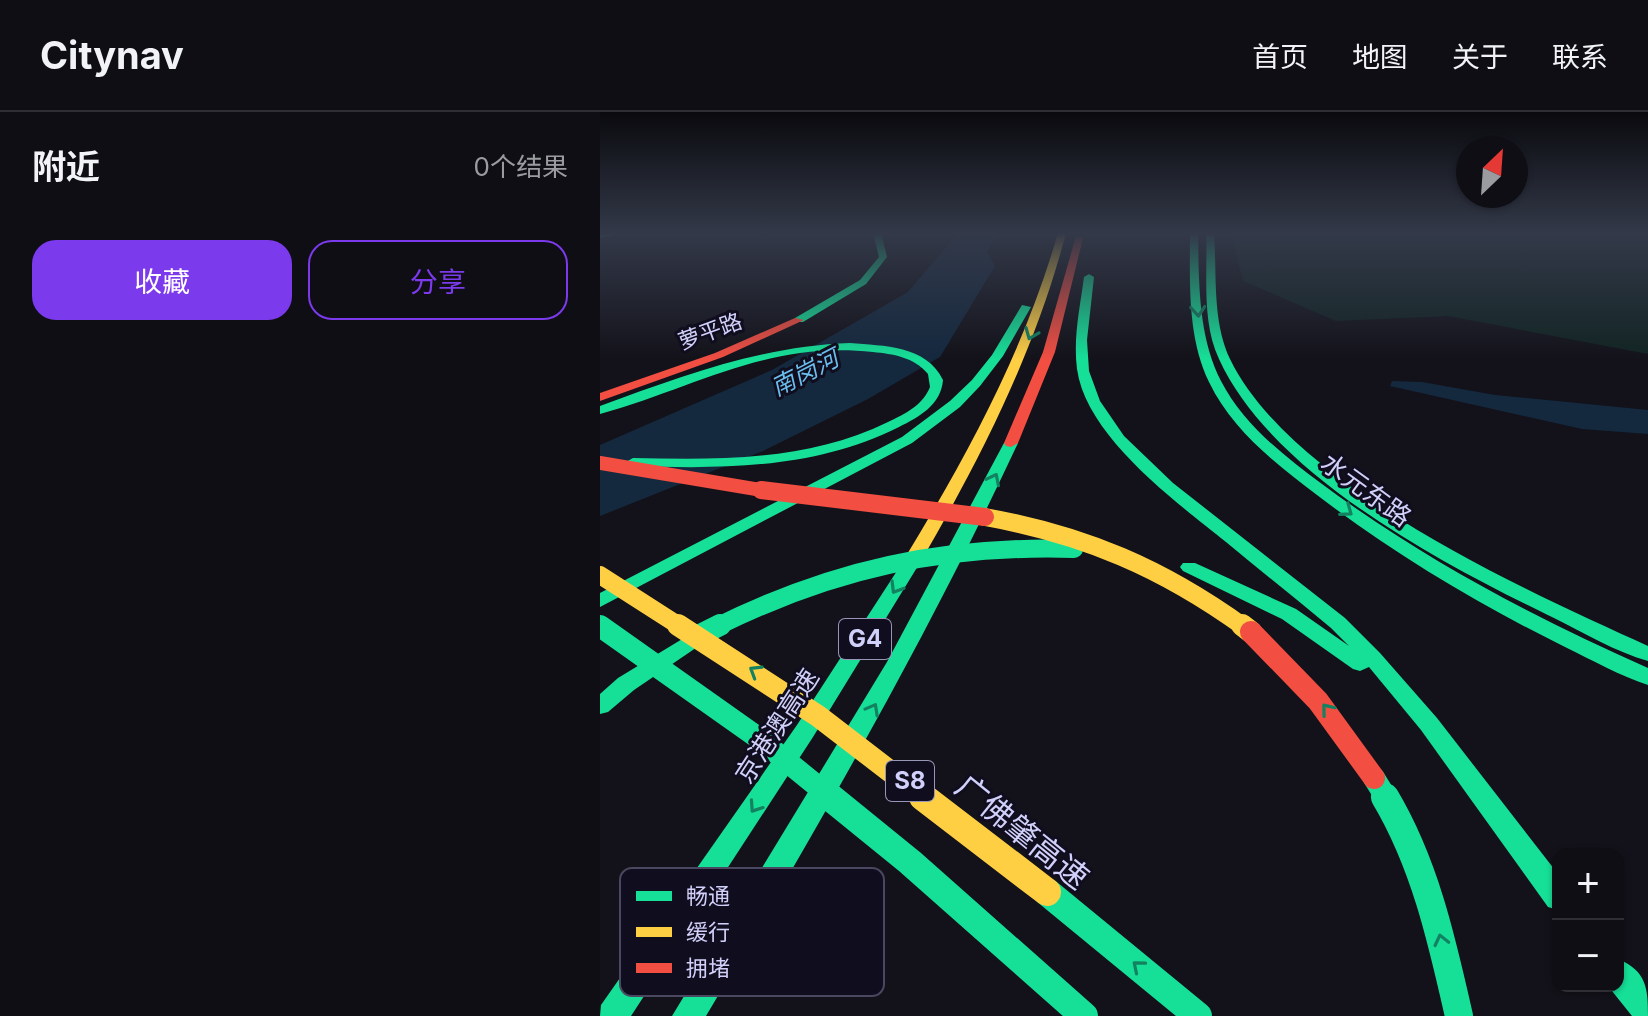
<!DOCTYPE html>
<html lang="zh">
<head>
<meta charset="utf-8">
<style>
  :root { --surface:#0e0e14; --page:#1c1c22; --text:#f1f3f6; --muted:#9b9ca0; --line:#2e2e34; --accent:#7c3aed }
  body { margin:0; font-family:Inter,"Noto Sans SC",sans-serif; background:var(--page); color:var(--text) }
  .controls { position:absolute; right:24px; bottom:24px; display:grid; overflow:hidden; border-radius:16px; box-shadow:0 2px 6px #0004 }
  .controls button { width:72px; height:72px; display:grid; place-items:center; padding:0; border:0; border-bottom:2px solid var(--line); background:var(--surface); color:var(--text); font:40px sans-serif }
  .compass { position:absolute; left:856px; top:24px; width:72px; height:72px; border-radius:50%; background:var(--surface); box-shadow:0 2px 6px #0004; rotate:25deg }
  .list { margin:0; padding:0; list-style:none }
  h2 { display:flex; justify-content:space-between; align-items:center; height:104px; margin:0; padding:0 32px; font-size:34px }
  h2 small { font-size:26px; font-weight:400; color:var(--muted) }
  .actions { display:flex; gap:16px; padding:24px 32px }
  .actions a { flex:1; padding:18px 0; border:2px solid var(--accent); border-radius:24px; text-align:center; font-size:28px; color:var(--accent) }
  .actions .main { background:var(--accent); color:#fff }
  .map { position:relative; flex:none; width:1048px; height:904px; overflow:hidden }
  header { display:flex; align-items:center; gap:48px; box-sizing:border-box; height:112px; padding:0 40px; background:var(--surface); border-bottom:2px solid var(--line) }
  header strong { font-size:38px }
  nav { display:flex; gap:44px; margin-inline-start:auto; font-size:28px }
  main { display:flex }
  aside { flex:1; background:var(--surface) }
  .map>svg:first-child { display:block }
  .green { fill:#122423 }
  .water { fill:#14283e }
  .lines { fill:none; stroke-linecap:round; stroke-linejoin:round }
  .fast { fill:#16e098; fill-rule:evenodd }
  .slow { fill:#ffcf43; fill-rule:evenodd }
  .jam { fill:#f24e42; fill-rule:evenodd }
  .fast-bridge-far2 { stroke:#16e098; stroke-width:18 }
  .fast-bridge-far1 { stroke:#16e098; stroke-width:22 }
  .fast-bridge { stroke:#16e098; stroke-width:28 }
  .slow-bridge-far2 { stroke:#ffcf43; stroke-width:18 }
  .slow-bridge-far1 { stroke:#ffcf43; stroke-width:22 }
  .slow-bridge { stroke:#ffcf43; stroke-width:28 }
  .jam-bridge-far2 { stroke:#f24e42; stroke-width:14 }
  .jam-bridge-far1 { stroke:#f24e42; stroke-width:18 }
  .jam-bridge { stroke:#f24e42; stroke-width:22 }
  .oneway { stroke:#138261 }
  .labels { text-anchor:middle; stroke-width:6; stroke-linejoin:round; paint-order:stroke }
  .far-street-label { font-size:22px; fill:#d1d0fa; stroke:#100e1e }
  .far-water-label { font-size:24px; font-style:italic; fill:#6abeee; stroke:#100e1e }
  .shield { fill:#100e1e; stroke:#9796b8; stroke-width:2 }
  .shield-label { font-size:24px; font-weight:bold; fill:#d1d0fa }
  .street-label { font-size:26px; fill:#d1d0fa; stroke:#100e1e }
  .near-street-label { font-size:32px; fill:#d1d0fa; stroke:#100e1e }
  .key { fill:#100e1e; stroke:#4a4860; stroke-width:2 }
  .key-label { font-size:22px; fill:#d1d0fa }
</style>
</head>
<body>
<header>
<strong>Citynav</strong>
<nav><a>首页</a><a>地图</a><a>关于</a><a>联系</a></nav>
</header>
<main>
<aside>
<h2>附近<small>0个结果</small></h2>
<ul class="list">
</ul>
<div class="actions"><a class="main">收藏</a><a>分享</a></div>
</aside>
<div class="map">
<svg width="1048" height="904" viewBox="0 0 1048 904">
  <rect width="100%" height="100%" fill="#13121a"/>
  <path class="green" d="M631,121H1048V242L848,204L736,209L643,169Z"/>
  <path class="water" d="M358,121H398L387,140L395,154L340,245L268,287L163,339L0,404V333L172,258L308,180Z
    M792,269L822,270L895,283L1048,298V322L982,317L790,274Z"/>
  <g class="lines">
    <path class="fast" d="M16,121L15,123L0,126V122Z
      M273,121H281L287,145L266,172L203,210H195V206L260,168L279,145Z
      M590,121H598C599,171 598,224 621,269C643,312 684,344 722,372C823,447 933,505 1048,556V573C1020,564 992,548 965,535C878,492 794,442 717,383C676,352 632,318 609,270C587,224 590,171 590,121Z
      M606,121H614C617,162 612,209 630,247C691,373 924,478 1048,534V549C1016,540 984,521 954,506C844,453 672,363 619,247C601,209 608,162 606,121Z
      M489,162L494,165L487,228L489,259L500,289L524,324L573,371L745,506L780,541L837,606L958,762V798L948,795L821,618L769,555L760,559L753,557L682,507L583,459L580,455L583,451H595L696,497L749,534L731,516C696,487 661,459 626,430C576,390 486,324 477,257C473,226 480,195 484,165Z
      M422,193L431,195L403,244L380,274L360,295L312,331L0,495V481L302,325L350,289L372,268L392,243Z
      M250,231C284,234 326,233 343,268C341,293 319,305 299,315C215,357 124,357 33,354L26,350L33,346C121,348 208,349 288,310C305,302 323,293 330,275L328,262C314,245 293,242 273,240C166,229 97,275 0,302V294C82,264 162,234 250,231Z
      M411,327L418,331C326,528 217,717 106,904H72L287,550L404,331Z
      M312,444L321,449L213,625L31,904H0L1,893L197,613L306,445Z
      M102,515L109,517L112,522L109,527L34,578L8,600L0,602V582L18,566Z
      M1018,847C1047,859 1048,877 1048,904H1032L1008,874H1018Z"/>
    <path class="slow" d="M458,121H466C435,239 382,344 321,449L318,453H306L303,449C367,344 424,239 458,121Z"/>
    <path class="jam" d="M476,124L483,126L455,240L418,331L411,335L406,334L404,331L443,240Z
      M195,206L204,208L123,245L0,289V281L115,241Z"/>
    <path class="fast-bridge-far2" d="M116,515C233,457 343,433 474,437"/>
    <path class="fast-bridge-far1" d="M0,514L157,625L233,687
      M102,522L120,513
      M774,666L787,687"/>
    <path class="fast-bridge" d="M230,685L310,750L484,904
      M785,685C825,752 842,829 859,904
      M447,780L598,904"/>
    <path class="slow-bridge-far2" d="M385,405C485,423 562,456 644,515
      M0,463L81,515"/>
    <path class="slow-bridge-far1" d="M78,513L218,604L326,687
      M642,513L651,520"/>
    <path class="slow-bridge" d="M323,685L447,780"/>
    <path class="jam-bridge-far2" d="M0,351L173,380"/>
    <path class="jam-bridge-far1" d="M161,378L385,405"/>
    <path class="jam-bridge" d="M651,520L718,589L774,666"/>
  </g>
  <defs><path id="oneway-chevron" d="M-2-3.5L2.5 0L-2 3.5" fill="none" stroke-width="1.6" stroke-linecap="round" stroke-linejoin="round" transform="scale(2)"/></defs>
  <g class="oneway">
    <use href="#oneway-chevron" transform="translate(598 199) rotate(86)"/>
    <use href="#oneway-chevron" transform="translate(431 222) rotate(112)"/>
    <use href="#oneway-chevron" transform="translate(394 367) rotate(-63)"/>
    <use href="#oneway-chevron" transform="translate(747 399) rotate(36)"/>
    <use href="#oneway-chevron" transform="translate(296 476) rotate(121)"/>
    <use href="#oneway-chevron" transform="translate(155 559) rotate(-148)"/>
    <use href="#oneway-chevron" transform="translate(273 597) rotate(-61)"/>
    <use href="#oneway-chevron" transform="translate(727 597) rotate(-129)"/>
    <use href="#oneway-chevron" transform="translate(155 695) rotate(124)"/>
    <use href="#oneway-chevron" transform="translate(841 828) rotate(-103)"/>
    <use href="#oneway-chevron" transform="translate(538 854) rotate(-140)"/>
  </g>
  <linearGradient id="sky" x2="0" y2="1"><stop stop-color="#0a0a0e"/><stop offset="0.49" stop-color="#333949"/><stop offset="1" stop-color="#333949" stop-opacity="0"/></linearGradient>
  <rect width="1048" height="248" fill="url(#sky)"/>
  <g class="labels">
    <g class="far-street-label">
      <text transform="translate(110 219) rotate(-20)" y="8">萝平路</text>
    </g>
    <g class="far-water-label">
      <text transform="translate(205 261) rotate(-27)" y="8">南岗河</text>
    </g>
    <g class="shield">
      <rect x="239" y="507" width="52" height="40" rx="6"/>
      <rect x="286" y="649" width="48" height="40" rx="6"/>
    </g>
    <g class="shield-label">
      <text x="265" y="535">G4</text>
      <text x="310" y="677">S8</text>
    </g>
    <g class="street-label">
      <text transform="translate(766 378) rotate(36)" y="9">水元东路</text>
      <text transform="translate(177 614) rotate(-57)" y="9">京港澳高速</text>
    </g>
    <g class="near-street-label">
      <text transform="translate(422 720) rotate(39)" y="11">广佛肇高速</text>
    </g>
  </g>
  <rect x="20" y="756" width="264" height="128" rx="12" class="key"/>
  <rect x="36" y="779" width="36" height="10" fill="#16e098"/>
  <rect x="36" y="815" width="36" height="10" fill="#ffcf43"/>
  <rect x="36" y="851" width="36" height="10" fill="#f24e42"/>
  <g class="key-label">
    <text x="86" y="792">畅通</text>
    <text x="86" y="828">缓行</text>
    <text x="86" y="864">拥堵</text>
  </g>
</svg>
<div class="controls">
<button>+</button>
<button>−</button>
</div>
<svg class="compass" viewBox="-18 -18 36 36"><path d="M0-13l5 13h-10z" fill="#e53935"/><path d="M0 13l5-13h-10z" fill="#9b9ca0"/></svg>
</div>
</main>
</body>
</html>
